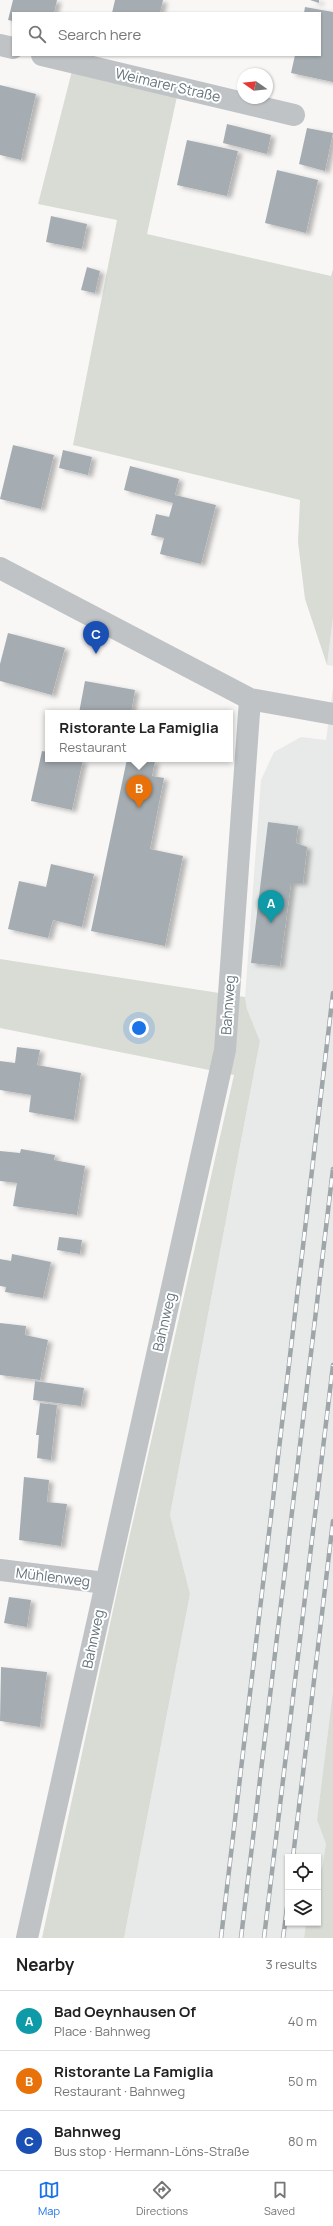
<!DOCTYPE html>
<html lang="en">
<head>
<meta charset="utf-8">
<style>
  :root { --surface:#fff; --page:#f2f2f2; --text:#222; --muted:#767676; --line:#e0e0e0; --accent:#1a73e8 }
  body { margin:0; font-family:Manrope,sans-serif; background:var(--page); color:var(--text) }
  .controls { position:absolute; right:12px; bottom:12px; display:grid; overflow:hidden; border-radius:0px; box-shadow:0 1px 3px #0004 }
  .controls button { width:36px; height:36px; display:grid; place-items:center; padding:0; border:0; border-bottom:1px solid var(--line); background:var(--surface); color:var(--text); font:20px sans-serif }
  .compass { position:absolute; left:237px; top:68px; width:36px; height:36px; border-radius:50%; background:var(--surface); box-shadow:0 1px 3px #0004; rotate:284deg }
  .you { position:absolute; left:139px; top:1028px; width:14px; height:14px; margin:-10px; border:3px solid #fff; border-radius:50%; background:#1a73e8; box-shadow:0 0 0 6px #1a73e833 }
  .badge { display:grid; place-items:center; width:26px; height:26px; border-radius:50%; background:var(--accent); color:#fff; font-size:13px; font-weight:700 }
  .pin { position:absolute; translate:-50% -33px; filter:drop-shadow(0 1px 2px #0008) }
  .pin::after { content:''; position:absolute; top:21px; width:14px; height:12px; background:inherit; clip-path:polygon(0 0,100% 0,50% 100%) }
  .popup { position:absolute; left:45px; top:710px; width:188px; height:52px; box-sizing:border-box; display:grid; place-content:center; border-radius:0px; background:var(--surface); filter:drop-shadow(0 1px 3px #0005); font-size:13px; white-space:nowrap; color:var(--muted) }
  .popup b { font-size:15px; color:var(--text) }
  .popup::after { content:''; position:absolute; left:50%; top:100%; margin-left:-8px; border:8px solid transparent; border-top-color:var(--surface) }
  .list { margin:0; padding:0; list-style:none }
  h2 { display:flex; justify-content:space-between; align-items:center; height:52px; margin:0; padding:0 16px; font-size:17px }
  h2 small { font-size:13px; font-weight:400; color:var(--muted) }
  .list li { display:grid; grid-template-columns:26px 1fr auto; gap:12px; align-items:center; box-sizing:border-box; height:60px; padding:0 16px; border-top:1px solid var(--line) }
  .list b { display:block; font-size:15px; white-space:nowrap }
  .list p { margin:0; font-size:13px; white-space:nowrap; color:var(--muted) }
  .list em { font-size:13px; font-style:normal; color:var(--muted) }
  .icon { flex:none; width:22px; height:22px; fill:none; stroke:currentColor; stroke-width:2; stroke-linecap:round; stroke-linejoin:round }
  .map { position:relative; flex:none; width:333px; height:1938px; overflow:hidden }
  .search { position:absolute; background:var(--surface); box-shadow:0 1px 3px #0004; left:12px; right:12px; top:12px; height:44px; display:flex; align-items:center; gap:10px; box-sizing:border-box; padding:0 14px; border-radius:0px; color:var(--muted); font-size:15px }
  .sheet { height:232px; background:var(--surface) }
  nav { display:flex; justify-content:space-around; align-items:center; box-sizing:border-box; height:56px; border-top:1px solid var(--line); background:var(--surface); font-size:11px; color:var(--muted) }
  nav a { display:grid; justify-items:center; gap:2px }
  nav .on { color:var(--accent) }
  .map>svg:first-child { display:block }
  .built { fill:#e8e9e9 }
  .green { fill:#d8dcd5 }
  .building { fill:#a5adb2; filter:url(#shadow) }
  .lines { fill:none; stroke-linecap:round; stroke-linejoin:round }
  .minor { stroke:#bfc3c6; stroke-width:22 }
  .rail-casing { stroke:#9fa6aa; stroke-width:4.5 }
  .rail { stroke:#fff; stroke-width:3; stroke-dasharray:9; stroke-linecap:butt }
  .labels { text-anchor:middle; stroke-width:4; stroke-linejoin:round; paint-order:stroke }
  .street-label { font-size:14px; fill:#66757d; stroke:#fff }
</style>
</head>
<body>
<div class="map">
<svg width="333" height="1938" viewBox="0 0 333 1938">
  <defs>
    <filter id="shadow"><feDropShadow dx="4.5" dy="2.5" stdDeviation="2" flood-color="#0004"/></filter>
  </defs>
  <rect width="100%" height="100%" fill="#f8f7f5"/>
  <path class="built" d="M333,618V666L327,665Z
    M333,687V1691L317,1820L326,1844L322,1867L318,1875V1857H288V1923H306L304,1938H124L190,1594L170,1515L260,1041L247,1009L245,997L261,780L274,752L301,737L326,740Z"/>
  <path class="green" d="M73,67L178,92L147,234L331,276L333,269V618L327,665L305,599L298,542L300,500L73,445L117,220L38,204Z
    M0,959L245,997L247,1009L260,1041L170,1515L190,1594L124,1938H42L118,1587L234,1075L0,1028Z
    M333,1691V1938H304L306,1923H318V1875L322,1867L326,1844L317,1820Z"/>
  <path class="building" d="M13,0H57L54,13H13V21L8,20Z
    M115,0H163L160,13H112Z
    M310,0H319V3Z
    M305,7L333,12V82L291,73L295,55H320V13H304Z
    M0,85L36,94L21,160L0,155Z
    M227,124L271,135L267,154L223,143Z
    M307,128L333,133L325,171L299,164Z
    M187,140L238,151L227,196L177,185Z
    M277,170L318,180L306,233L265,223Z
    M51,216L87,224L82,249L46,242Z
    M87,267L100,271L95,293L81,290Z
    M13,445L54,455L41,509L0,499Z
    M63,450L92,457L88,475L59,468Z
    M130,466L179,479L175,495L216,505L201,564L160,554L164,538L151,535L156,514L169,517L173,503L124,490Z
    M8,633L65,648L52,695L0,681V664Z
    M85,681L135,690L131,713H79Z
    M42,751L48,752V759L83,760L72,810L31,801Z
    M127,759L155,761L152,776L164,778L150,849L183,856L165,946L91,931Z
    M268,822L298,826L296,843L307,847L303,883H291L280,966L251,963Z
    M51,864L94,874L82,927L53,920L48,938L8,929L19,881L46,887Z
    M17,1047L40,1050L37,1065L81,1073L74,1120L29,1112L31,1095L0,1090V1061L15,1063Z
    M21,1149L55,1155L54,1160L85,1166L77,1215L13,1206L17,1183L0,1181V1151L20,1153Z
    M59,1237L82,1240L80,1254L57,1250Z
    M12,1254L51,1262L43,1298L5,1292L6,1287L0,1286V1259L11,1261Z
    M0,1323L26,1326L25,1335L48,1340L40,1380L0,1375Z
    M35,1381L84,1388L81,1406L33,1400Z
    M40,1403L57,1405L51,1460L37,1458L39,1435H36Z
    M24,1477L49,1480L47,1502L67,1504L61,1546L19,1540Z
    M9,1597L31,1600L27,1627L4,1623Z
    M1,1667L47,1672L40,1727L0,1721Z"/>
  <g class="lines">
    <path class="minor" d="M0,45L13,48
      M42,55L294,115
      M0,568L250,699L333,714
      M0,1570L105,1583
      M27,1938L225,1050L250,699"/>
    <defs>
      <path id="rail" d="M293,1857L333,1521
        M221,1938L333,993
        M241,1938L333,1169
        M264,1938L333,1365
        M283,1938L288,1900"/>
    </defs>
    <use href="#rail" class="rail-casing"/>
    <use href="#rail" class="rail"/>
  </g>
  <g class="labels">
    <g class="street-label">
      <text transform="translate(168 85) rotate(13)" y="5">Weimarer Straße</text>
      <text transform="translate(228 1005) rotate(-86)" y="5">Bahnweg</text>
      <text transform="translate(164 1322) rotate(-77)" y="5">Bahnweg</text>
      <text transform="translate(53 1577) rotate(7)" y="5">Mühlenweg</text>
      <text transform="translate(93 1639) rotate(-78)" y="5">Bahnweg</text>
    </g>
  </g>
</svg>
<div class="controls">
<button><svg class="icon" aria-label="locate" viewBox="0 0 24 24"><circle cx="12" cy="12" r="6"/><path d="M12 2v4M12 18v4M2 12h4M18 12h4"/></svg></button>
<button><svg class="icon" aria-label="layers" viewBox="0 0 24 24"><path d="M12 4l9 5-9 5-9-5zM3 14l9 5 9-5"/></svg></button>
</div>
<svg class="compass" viewBox="-18 -18 36 36"><path d="M0-13l5 13h-10z" fill="#e53935"/><path d="M0 13l5-13h-10z" fill="#767676"/></svg>
<div class="you"></div>
<div class="pin badge" style="left:271px;top:923px;background:#0f9aa8">A</div>
<div class="pin badge" style="left:139px;top:808px;background:#e8710a">B</div>
<div class="popup"><b>Ristorante La Famiglia</b>Restaurant</div>
<div class="pin badge" style="left:96px;top:654px;background:#1a4fb4">C</div>
<div class="search"><svg class="icon" aria-label="search" viewBox="0 0 24 24"><circle cx="10" cy="10" r="6"/><path d="M15 15l6 6"/></svg>Search here</div>
</div>
<section class="sheet">
<h2>Nearby<small>3 results</small></h2>
<ul class="list">
<li><span class="badge" style="background:#0f9aa8">A</span><div><b>Bad Oeynhausen Of</b><p>Place · Bahnweg</p></div><em>40 m</em></li>
<li><span class="badge" style="background:#e8710a">B</span><div><b>Ristorante La Famiglia</b><p>Restaurant · Bahnweg</p></div><em>50 m</em></li>
<li><span class="badge" style="background:#1a4fb4">C</span><div><b>Bahnweg</b><p>Bus stop · Hermann-Löns-Straße</p></div><em>80 m</em></li>
</ul>
</section>
<nav>
<a class="on"><svg class="icon" aria-label="map" viewBox="0 0 24 24"><path d="M3 6l6-2 6 2 6-2v14l-6 2-6-2-6 2zM9 4v14M15 6v14"/></svg>Map</a>
<a><svg class="icon" aria-label="directions" viewBox="0 0 24 24"><path d="M12 3l9 9-9 9-9-9zM9 14v-3h6M13 9l2 2-2 2"/></svg>Directions</a>
<a><svg class="icon" aria-label="saved" viewBox="0 0 24 24"><path d="M7 4h10v16l-5-4-5 4z"/></svg>Saved</a>
</nav>
</body>
</html>
